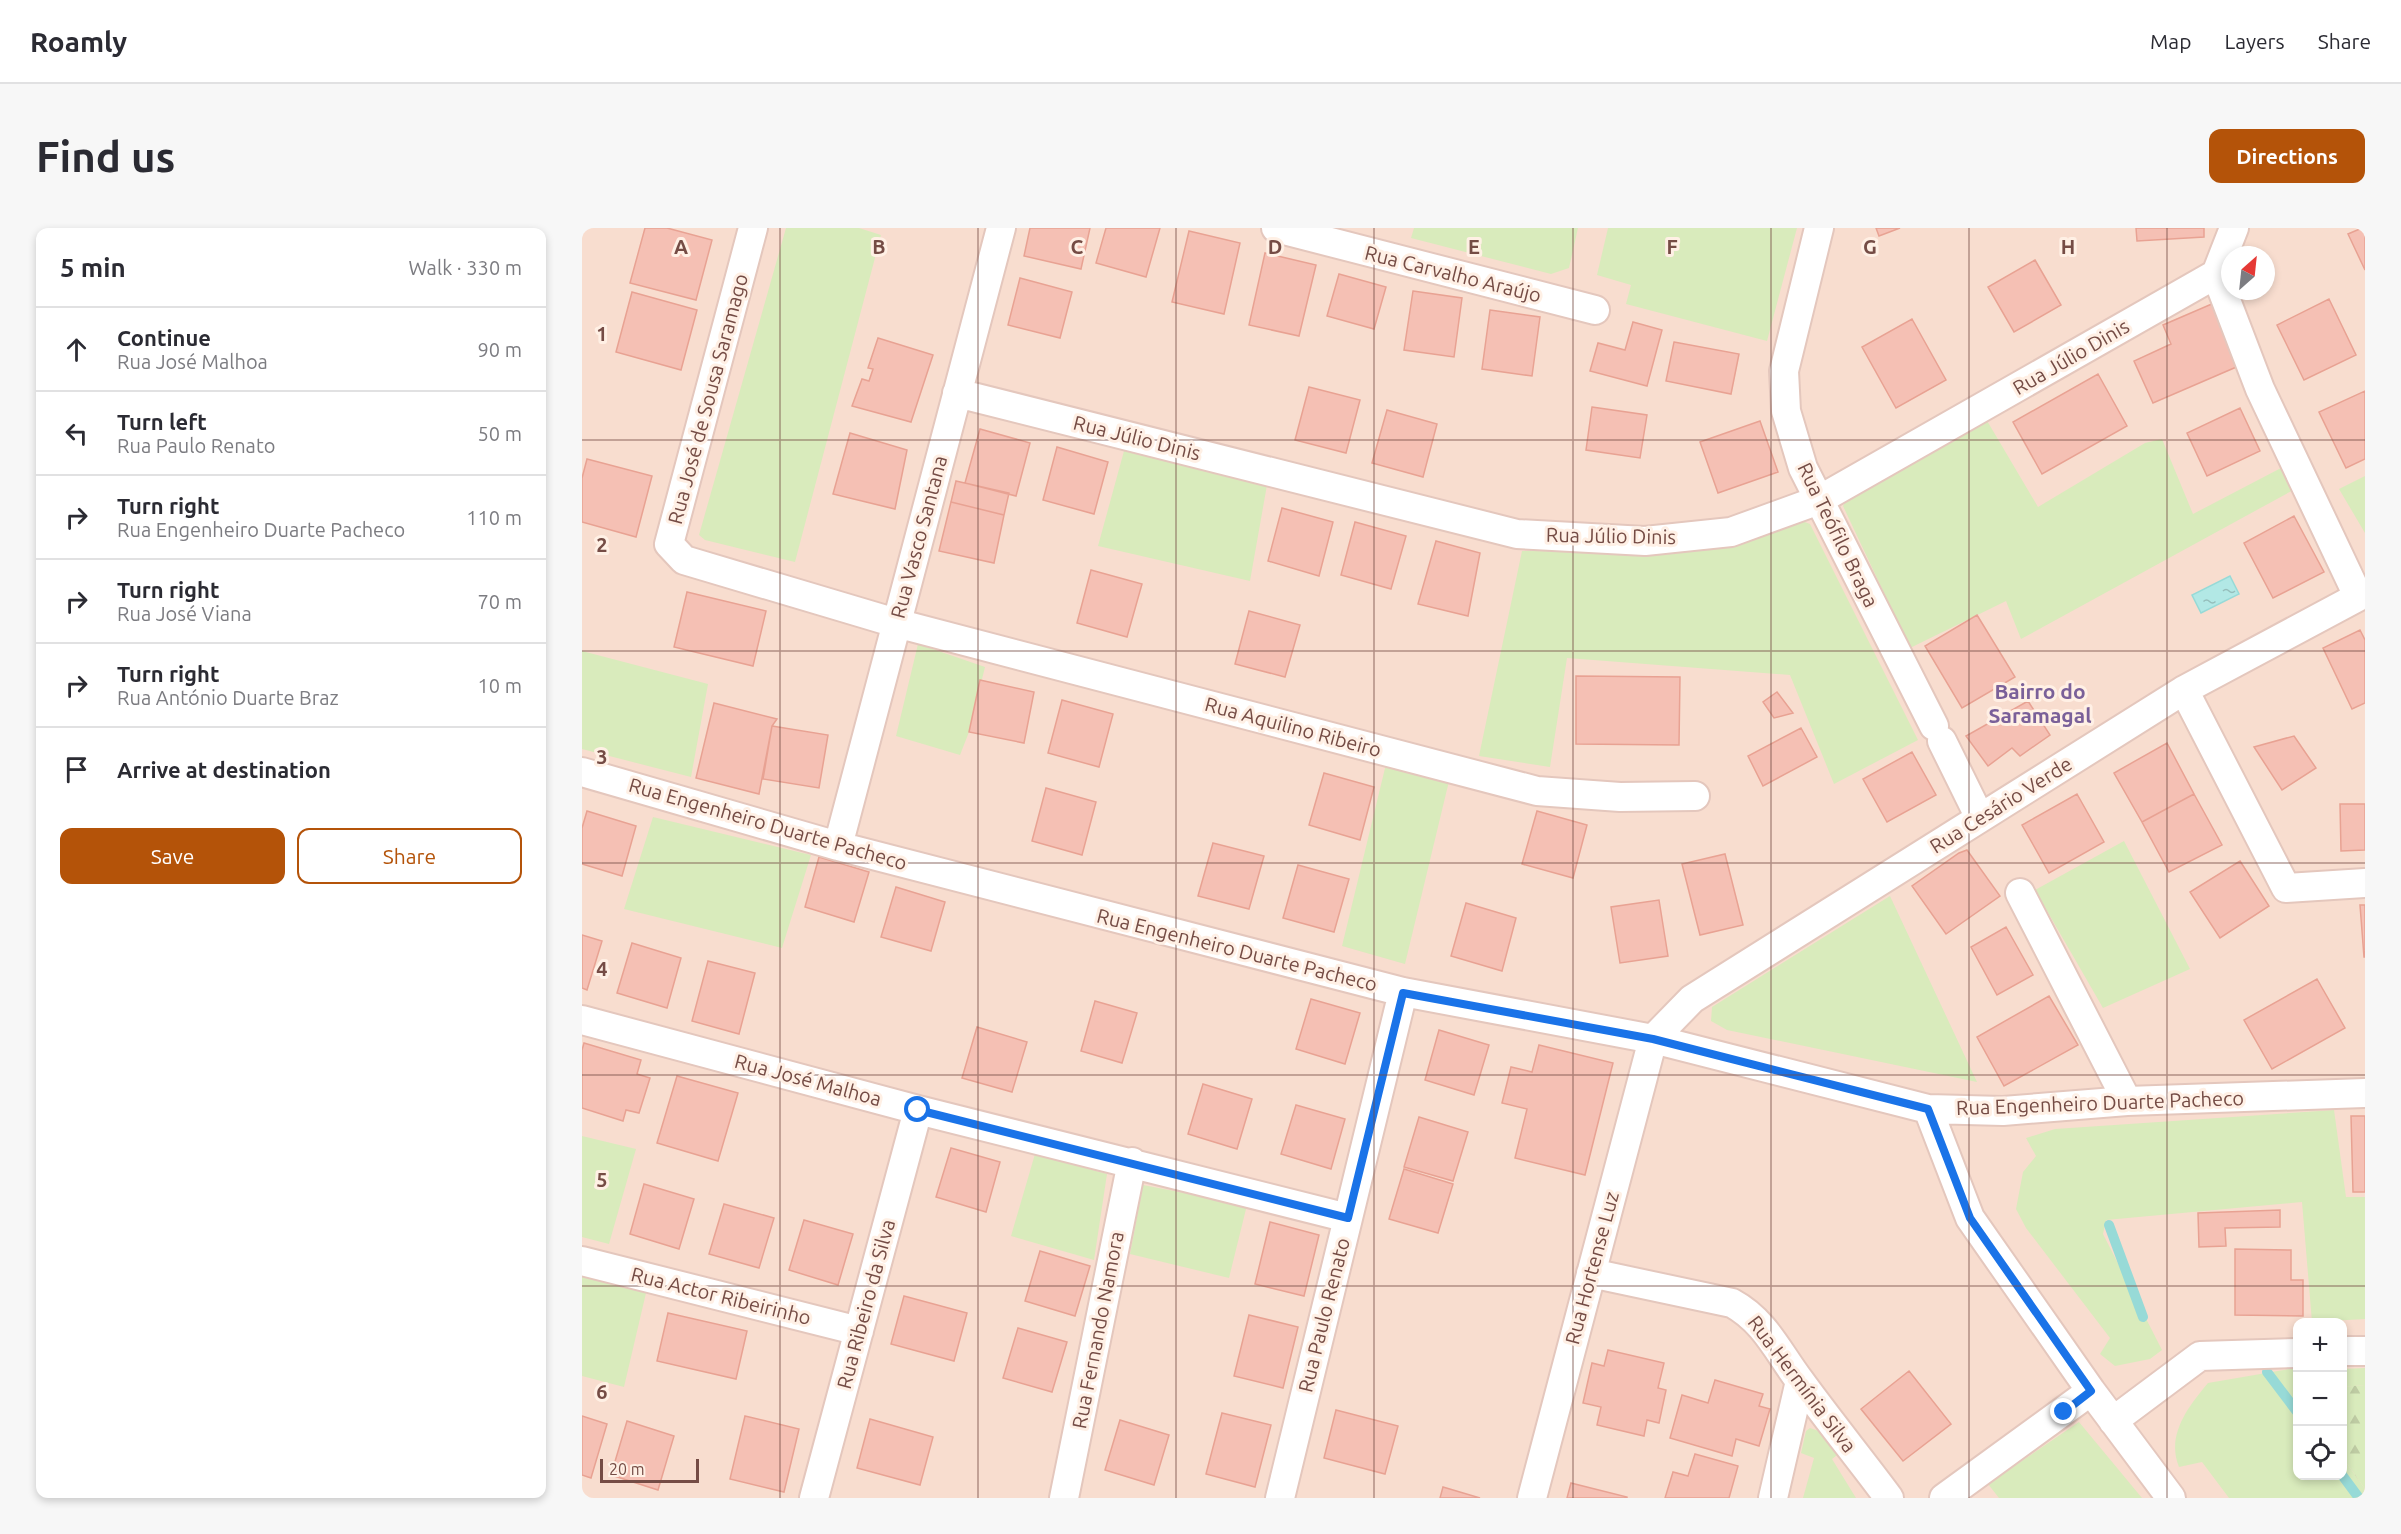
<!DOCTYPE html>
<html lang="en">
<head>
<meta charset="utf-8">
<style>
  :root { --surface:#fff; --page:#f7f7f7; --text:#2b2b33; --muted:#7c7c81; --line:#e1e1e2; --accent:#b45309 }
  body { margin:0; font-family:Ubuntu,sans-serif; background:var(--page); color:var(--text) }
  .controls { position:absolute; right:18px; bottom:18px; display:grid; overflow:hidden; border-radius:12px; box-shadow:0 3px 9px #0003 }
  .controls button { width:54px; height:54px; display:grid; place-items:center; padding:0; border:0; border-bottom:2px solid var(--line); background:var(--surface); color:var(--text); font:30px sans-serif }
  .compass { position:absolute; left:1639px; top:18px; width:54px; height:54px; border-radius:50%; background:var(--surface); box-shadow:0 3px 9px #0003; rotate:27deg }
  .scale { position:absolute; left:18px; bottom:15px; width:99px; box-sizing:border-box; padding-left:6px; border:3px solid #754c45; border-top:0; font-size:16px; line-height:21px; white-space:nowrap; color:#754c45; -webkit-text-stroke:4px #fff0e5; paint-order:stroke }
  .stop { position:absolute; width:18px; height:18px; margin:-14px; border:4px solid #1a73e8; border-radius:50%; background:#fff }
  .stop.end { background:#1a73e8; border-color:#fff; box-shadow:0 2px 6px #0008 }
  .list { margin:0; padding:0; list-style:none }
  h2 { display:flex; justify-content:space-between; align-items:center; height:78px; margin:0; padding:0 24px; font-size:26px }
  h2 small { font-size:20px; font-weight:400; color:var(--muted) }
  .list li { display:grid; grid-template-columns:39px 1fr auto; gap:18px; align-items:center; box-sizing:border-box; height:84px; padding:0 24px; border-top:2px solid var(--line) }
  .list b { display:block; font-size:22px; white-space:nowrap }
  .list p { margin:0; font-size:20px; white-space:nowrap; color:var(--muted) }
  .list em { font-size:20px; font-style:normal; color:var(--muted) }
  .actions { display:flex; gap:12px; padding:18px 24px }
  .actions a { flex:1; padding:14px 0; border:2px solid var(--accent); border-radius:12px; text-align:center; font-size:21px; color:var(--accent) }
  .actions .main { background:var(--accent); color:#fff }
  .icon { flex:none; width:33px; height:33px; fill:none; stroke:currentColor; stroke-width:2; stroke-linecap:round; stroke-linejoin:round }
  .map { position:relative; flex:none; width:1783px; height:1270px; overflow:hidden; border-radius:12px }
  header { display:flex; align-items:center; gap:36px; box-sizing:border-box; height:84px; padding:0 30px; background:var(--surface); border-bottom:2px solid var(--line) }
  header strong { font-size:28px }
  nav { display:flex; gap:33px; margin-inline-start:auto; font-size:21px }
  .intro { display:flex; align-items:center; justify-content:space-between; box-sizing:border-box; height:144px; padding:0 36px }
  h1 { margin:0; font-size:42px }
  .button { padding:15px 27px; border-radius:12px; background:var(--accent); color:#fff; font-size:21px; font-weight:700 }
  main { display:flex; gap:36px; padding:0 36px }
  aside { flex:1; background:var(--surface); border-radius:12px; box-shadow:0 3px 9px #0003 }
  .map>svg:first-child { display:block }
  .residential { fill:#f8ddcf; fill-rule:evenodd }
  .grass { fill:#d9ebbc }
  .forest { fill:url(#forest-firs) }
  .water { fill:url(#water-ripples); stroke:#97dad7; stroke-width:1.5 }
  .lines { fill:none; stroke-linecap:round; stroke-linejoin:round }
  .stream { stroke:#97dad7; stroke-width:10 }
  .building { fill:#f5c0b4; stroke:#e8a293; stroke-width:1.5 }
  .minor-casing { stroke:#e4c7bd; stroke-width:32 }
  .minor { stroke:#fff; stroke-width:28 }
  .route { stroke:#1a73e8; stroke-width:8 }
  .grid { fill:none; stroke:#754c45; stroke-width:1.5; stroke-opacity:0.55 }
  .labels { text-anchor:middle; stroke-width:6; stroke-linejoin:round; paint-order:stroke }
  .street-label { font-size:20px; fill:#754c45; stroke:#fff0e5 }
  .neighbourhood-label { font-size:21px; font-weight:bold; fill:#7a6099; stroke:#fff0e5 }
  .grid-label { font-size:20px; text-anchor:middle; font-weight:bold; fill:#754c45; stroke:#fff0e5; stroke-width:6; stroke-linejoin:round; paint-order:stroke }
</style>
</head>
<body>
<header>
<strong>Roamly</strong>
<nav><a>Map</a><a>Layers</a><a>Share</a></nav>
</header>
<div class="intro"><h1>Find us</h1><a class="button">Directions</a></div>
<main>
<aside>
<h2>5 min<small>Walk · 330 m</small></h2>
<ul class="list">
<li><svg class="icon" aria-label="ahead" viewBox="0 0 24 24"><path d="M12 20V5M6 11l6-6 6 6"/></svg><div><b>Continue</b><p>Rua José Malhoa</p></div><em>90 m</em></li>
<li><svg class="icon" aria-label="left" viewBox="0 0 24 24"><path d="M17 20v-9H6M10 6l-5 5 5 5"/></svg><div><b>Turn left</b><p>Rua Paulo Renato</p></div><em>50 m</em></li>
<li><svg class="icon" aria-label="right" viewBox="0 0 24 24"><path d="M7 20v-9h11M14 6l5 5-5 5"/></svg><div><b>Turn right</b><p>Rua Engenheiro Duarte Pacheco</p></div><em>110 m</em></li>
<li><svg class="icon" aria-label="right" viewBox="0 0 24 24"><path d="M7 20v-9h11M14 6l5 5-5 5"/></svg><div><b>Turn right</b><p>Rua José Viana</p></div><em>70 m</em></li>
<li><svg class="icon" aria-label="right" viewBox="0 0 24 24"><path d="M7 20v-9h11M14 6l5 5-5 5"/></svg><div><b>Turn right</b><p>Rua António Duarte Braz</p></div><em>10 m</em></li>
<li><svg class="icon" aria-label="arrive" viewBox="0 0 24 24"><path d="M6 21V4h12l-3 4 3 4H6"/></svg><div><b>Arrive at destination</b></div></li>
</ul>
<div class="actions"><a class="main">Save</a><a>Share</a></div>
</aside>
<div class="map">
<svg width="1783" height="1270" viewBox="0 0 1783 1270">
  <defs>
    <pattern id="forest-firs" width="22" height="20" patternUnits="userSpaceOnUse" patternTransform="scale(1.5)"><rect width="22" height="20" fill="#d9ebbc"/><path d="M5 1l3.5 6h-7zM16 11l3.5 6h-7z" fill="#becba3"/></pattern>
    <pattern id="water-ripples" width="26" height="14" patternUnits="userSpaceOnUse" patternTransform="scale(1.5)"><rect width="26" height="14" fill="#b2e8e5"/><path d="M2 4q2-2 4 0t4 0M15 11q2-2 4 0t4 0" fill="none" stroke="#95bebb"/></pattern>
  </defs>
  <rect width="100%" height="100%" fill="#feebde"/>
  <path class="residential" d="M0,0H1783V1270H0ZM1648,27H1684V63H1648ZM1716,1094H1760V1248H1716Z"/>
  <path class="grass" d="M204,0H277L299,7L213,334L123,312L117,307Z
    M832,0H996L987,40L969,46L829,10Z
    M1026,0H1215L1185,113L1044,76L1049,57L1015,47Z
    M1404,191L1456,279L1563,215L1580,211L1611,286L1699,240L1715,260L1439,411L1424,373L1328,420L1261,278L1265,271Z
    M542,223L685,257L668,353L516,318Z
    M1783,248V305L1757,261Z
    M1212,290L1228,296L1336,512L1252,556L1208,447L985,430L968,539L897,528L940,323L1100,324Z
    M336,416L403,439L387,504L378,527L314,508Z
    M0,423L126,456L109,549L0,521Z
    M804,536L868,549L823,736L760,718Z
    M71,589L229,627L200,720L42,681Z
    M1542,613L1608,741L1521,780L1453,662Z
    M1308,668L1395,854L1145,802L1129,793L1130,779Z
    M1752,882L1764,969H1783V1091L1730,1094L1720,974L1524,992L1521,1006L1580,1122L1568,1131L1533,1138L1518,1126L1528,1110L1444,1000L1434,981L1441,944L1454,928L1444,910L1473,901Z
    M0,908L54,921L27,1016L0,1009Z
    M453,926L525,946L512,1032L429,1008Z
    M561,957L665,977L647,1050L548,1026Z
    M0,1048L64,1065L42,1159L0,1148Z
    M1783,1140V1157L1761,1159L1760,1141Z
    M1707,1141H1715V1164L1712,1165L1716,1169V1248H1760L1761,1230L1783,1261V1270H1647L1620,1234L1597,1239C1584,1207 1606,1179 1626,1155Z
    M1497,1194L1560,1270H1417L1406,1256Z
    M1228,1200L1240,1204L1259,1224L1250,1231L1274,1270H1221L1232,1230L1219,1225L1224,1203Z"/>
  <path class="forest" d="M1783,1157V1261L1761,1230L1760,1159Z"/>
  <path class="water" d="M1648,348L1657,366L1619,385L1610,367Z"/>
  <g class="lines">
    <path class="stream" d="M1527,997L1561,1089
      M1685,1144L1716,1185
      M1760,1247L1777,1270"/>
  </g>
  <path class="building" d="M63,0H85L130,12L114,72L48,55Z
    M448,0H508L499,41L442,28Z
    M524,0H578L564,49L514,35Z
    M1294,0H1318L1297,8Z
    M1554,0H1622V9L1555,13Z
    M1780,0H1783V42L1766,6Z
    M607,3L658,15L642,86L590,74Z
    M683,25L734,37L717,108L667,97Z
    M1453,32L1479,77L1432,104L1406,59Z
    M757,46L804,59L792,101L745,88Z
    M438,50L490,64L478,110L426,97Z
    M831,63L880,70L872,129L822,122Z
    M50,64L115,82L99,142L34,124Z
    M1747,71L1774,127L1722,152L1695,97Z
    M1632,75L1659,137L1571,175L1552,133L1589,116L1581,97Z
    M908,82L958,89L950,148L900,141Z
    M1330,91L1364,152L1314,180L1280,119Z
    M1051,94L1080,102L1065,158L1008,143L1016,115L1043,122Z
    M296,110L351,127L329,194L270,178L280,151L287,153L291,141L286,140Z
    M1092,114L1157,126L1149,166L1084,153Z
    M1516,146L1545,198L1460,246L1431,194Z
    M727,159L778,172L764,225L713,212Z
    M1783,163V231L1764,240L1737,184Z
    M1010,179L1065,187L1058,230L1004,222Z
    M1658,180L1678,223L1625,248L1605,205Z
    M805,182L855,196L841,249L790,235Z
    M1178,193L1196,244L1136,265L1118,214Z
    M398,201L448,215L434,268L383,255Z
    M268,205L325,222L313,281L251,266Z
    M475,219L526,234L512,286L461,272Z
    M5,231L70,248L54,309L0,294V250Z
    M374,253L427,265L422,287L369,274Z
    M369,274L422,287L412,335L357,323Z
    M700,280L751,294L737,348L686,333Z
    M1712,288L1742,344L1691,370L1662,315Z
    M773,294L824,308L809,361L759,347Z
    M854,313L898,325L886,388L836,376Z
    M509,342L560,356L545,409L495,395Z
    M105,364L184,383L171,438L92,419Z
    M667,383L718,397L703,449L653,436Z
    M1395,387L1433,449L1380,480L1343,418Z
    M1778,402L1783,412V475L1770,481L1741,420Z
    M994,448L1098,449L1097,517L994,516Z
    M398,452L452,464L442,515L387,504Z
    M1195,464L1211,485L1192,490L1181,474Z
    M480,472L531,486L517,539L466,525Z
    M1446,473L1468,507L1438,528L1430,520L1406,538L1384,508Z
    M132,475L195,491L190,498L177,566L114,550Z
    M190,498L246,507L237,560L181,551Z
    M1219,500L1235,529L1181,558L1166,528Z
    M1712,508L1734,540L1700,562L1672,519Z
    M1585,515L1612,566L1560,594L1532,545Z
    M1330,524L1354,567L1305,594L1281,551Z
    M742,545L792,559L778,612L727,597Z
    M464,560L514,574L500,627L450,613Z
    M1495,566L1522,614L1467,645L1440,597Z
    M1612,566L1640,617L1587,644L1560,594Z
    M1758,576H1783V622L1759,623Z
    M5,583L54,598L40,648L0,636V600Z
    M955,583L1005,597L991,650L940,636Z
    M631,615L682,628L667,681L616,668Z
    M1385,622L1418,668L1364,706L1330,658L1377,625Z
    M1143,626L1161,697L1118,707L1100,636Z
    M237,629L287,644L272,694L223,679Z
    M1658,633L1687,678L1638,710L1608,664Z
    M716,637L767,651L752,704L701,690Z
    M314,659L363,674L349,723L299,709Z
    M1077,672L1086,728L1038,735L1029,679Z
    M884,675L934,690L920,743L869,728Z
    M1778,677H1783V729H1782Z
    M1424,699L1451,747L1415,767L1389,719Z
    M0,707L20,713L5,762L0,760Z
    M50,715L99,730L85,780L35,765Z
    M126,733L173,745L157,806L110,793Z
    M1735,751L1763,800L1690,841L1662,792Z
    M1467,768L1496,817L1422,858L1395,809Z
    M729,771L778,785L763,836L714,821Z
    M513,773L555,785L540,835L499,823Z
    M395,799L445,814L430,864L380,850Z
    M857,802L907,817L892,867L843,852Z
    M2,815L59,832L55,846L68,850L57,885L44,882L41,893L0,880V822Z
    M957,817L1031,835L1003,947L933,930L945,881L920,875L929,839L950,844Z
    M95,848L156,865L136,933L75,915Z
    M621,856L670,871L655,921L606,906Z
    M714,877L763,891L749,941L699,926Z
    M1769,888H1783V964H1771Z
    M837,889L886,904L871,953L822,939Z
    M369,920L418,934L404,984L354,969Z
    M822,941L871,956L856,1005L807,991Z
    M62,956L112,971L97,1021L48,1006Z
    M142,976L192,990L177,1040L127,1026Z
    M1698,982V999L1643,1000L1644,1018L1617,1019L1616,985Z
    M222,992L271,1006L256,1057L207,1042Z
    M688,994L737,1007L722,1068L673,1056Z
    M1653,1021L1709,1022V1052H1721V1088L1653,1087Z
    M458,1023L508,1038L493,1088L443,1073Z
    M322,1068L385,1085L372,1133L309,1116Z
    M86,1085L165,1103L154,1151L75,1133Z
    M667,1087L716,1099L701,1160L652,1148Z
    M436,1100L485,1114L470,1164L421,1150Z
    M1026,1122L1082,1135L1076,1160L1084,1162L1077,1195L1065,1192L1062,1208L1015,1197L1019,1179L1001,1175L1010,1135L1022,1138Z
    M1327,1143L1369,1196L1321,1233L1279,1181Z
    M1133,1152L1181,1166L1177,1178L1188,1181L1177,1218L1154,1211L1150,1228L1088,1210L1100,1167L1126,1175Z
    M754,1182L816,1198L803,1246L742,1230Z
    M640,1185L689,1197L673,1259L624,1246Z
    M0,1188L25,1196L9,1250L0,1247Z
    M163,1188L217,1201L202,1264L148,1251Z
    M288,1191L351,1209L338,1257L275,1240Z
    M538,1192L587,1207L572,1257L523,1242Z
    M45,1193L92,1208L76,1262L29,1247Z
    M1113,1226L1156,1238L1147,1270H1083L1091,1244L1106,1248Z
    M989,1255L1045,1269V1270H985Z
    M861,1259L898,1270H858Z"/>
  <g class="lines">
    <defs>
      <path id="minor" d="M171,0L87,316L102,332L314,395L955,563L1038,569L1113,568
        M694,0L1013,82
        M1237,0L1202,143L1204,183L1221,240L1352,498
        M1652,0L1634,46L1678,161L1776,368
        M375,165L935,306L1063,313L1149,304L1237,272L1634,46
        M1602,462L1704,660L1783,655
        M1360,513L1398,590
        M0,544L256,618L821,764L1071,811L1346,881L1421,883L1545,873L1783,865
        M256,618L419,0
        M1438,665L1545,873
        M0,792L336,882L766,990
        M1346,881L1388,990L1509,1163L1589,1270
        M0,1033L277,1103
        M1009,1045L1150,1075C1183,1093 1196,1124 1218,1153C1247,1193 1278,1231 1307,1270
        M1760,1123H1783
        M1531,1193L1618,1128L1716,1125
        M232,1270L336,882
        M482,1270L550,934
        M698,1270L821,764
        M950,1270L1071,811L1110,771L1602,462L1783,365
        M1191,1270L1218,1153
        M1362,1270L1509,1163"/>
    </defs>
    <use href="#minor" class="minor-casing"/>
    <use href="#minor" class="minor"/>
  </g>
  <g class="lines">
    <path class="route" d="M336,882L766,990L821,765L1071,811L1346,881L1388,990L1509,1163L1482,1184"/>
  </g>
  <path class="grid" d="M198,0V1270M396,0V1270M594,0V1270M792,0V1270M991,0V1270M1189,0V1270M1387,0V1270M1585,0V1270M0,212H1783M0,423H1783M0,635H1783M0,847H1783M0,1058H1783"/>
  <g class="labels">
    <g class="street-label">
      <text transform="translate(871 46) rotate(14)" y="7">Rua Carvalho Araújo</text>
      <text transform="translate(1489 129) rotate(-30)" y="7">Rua Júlio Dinis</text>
      <text transform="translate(126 171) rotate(-75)" y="7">Rua José de Sousa Saramago</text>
      <text transform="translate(555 210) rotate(14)" y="7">Rua Júlio Dinis</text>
      <text transform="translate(1256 307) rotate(64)" y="7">Rua Teófilo Braga</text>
      <text transform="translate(1029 308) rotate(1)" y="7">Rua Júlio Dinis</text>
      <text transform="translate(337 309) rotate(-75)" y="7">Rua Vasco Santana</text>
      <text transform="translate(711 499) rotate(15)" y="7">Rua Aquilino Ribeiro</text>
      <text transform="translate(1419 577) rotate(-32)" y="7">Rua Cesário Verde</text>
      <text transform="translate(186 596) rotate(16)" y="7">Rua Engenheiro Duarte Pacheco</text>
      <text transform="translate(655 722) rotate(14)" y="7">Rua Engenheiro Duarte Pacheco</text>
      <text transform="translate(226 852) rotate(15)" y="7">Rua José Malhoa</text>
      <text transform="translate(1518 875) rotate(-2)" y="7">Rua Engenheiro Duarte Pacheco</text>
      <text transform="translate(1010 1040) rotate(-75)" y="7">Rua Hortense Luz</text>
      <text transform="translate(139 1068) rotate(14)" y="7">Rua Actor Ribeirinho</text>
      <text transform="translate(284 1076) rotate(-75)" y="7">Rua Ribeiro da Silva</text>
      <text transform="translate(742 1087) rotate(-76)" y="7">Rua Paulo Renato</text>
      <text transform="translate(516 1102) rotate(-79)" y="7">Rua Fernando Namora</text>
      <text transform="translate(1220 1156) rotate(53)" y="7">Rua Hermínia Silva</text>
    </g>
    <g class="neighbourhood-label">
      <text x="1458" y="471">Bairro do<tspan x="1458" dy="24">Saramagal</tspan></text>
    </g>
  </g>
  <g class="grid-label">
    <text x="99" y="26">A</text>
    <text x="297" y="26">B</text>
    <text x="495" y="26">C</text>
    <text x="693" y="26">D</text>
    <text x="892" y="26">E</text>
    <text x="1090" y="26">F</text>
    <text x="1288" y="26">G</text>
    <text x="1486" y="26">H</text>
    <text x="20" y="113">1</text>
    <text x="20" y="324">2</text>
    <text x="20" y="536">3</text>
    <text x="20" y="748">4</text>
    <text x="20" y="959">5</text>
    <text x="20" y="1171">6</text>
  </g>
</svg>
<div class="controls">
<button>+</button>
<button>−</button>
<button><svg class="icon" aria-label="locate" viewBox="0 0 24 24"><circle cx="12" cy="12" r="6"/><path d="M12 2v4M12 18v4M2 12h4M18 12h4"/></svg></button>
</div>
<svg class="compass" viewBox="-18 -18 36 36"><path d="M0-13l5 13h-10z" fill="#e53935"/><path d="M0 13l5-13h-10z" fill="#7c7c81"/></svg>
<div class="scale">20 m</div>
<div class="stop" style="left:336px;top:882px"></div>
<div class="stop end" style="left:1482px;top:1184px"></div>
</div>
</main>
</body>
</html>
